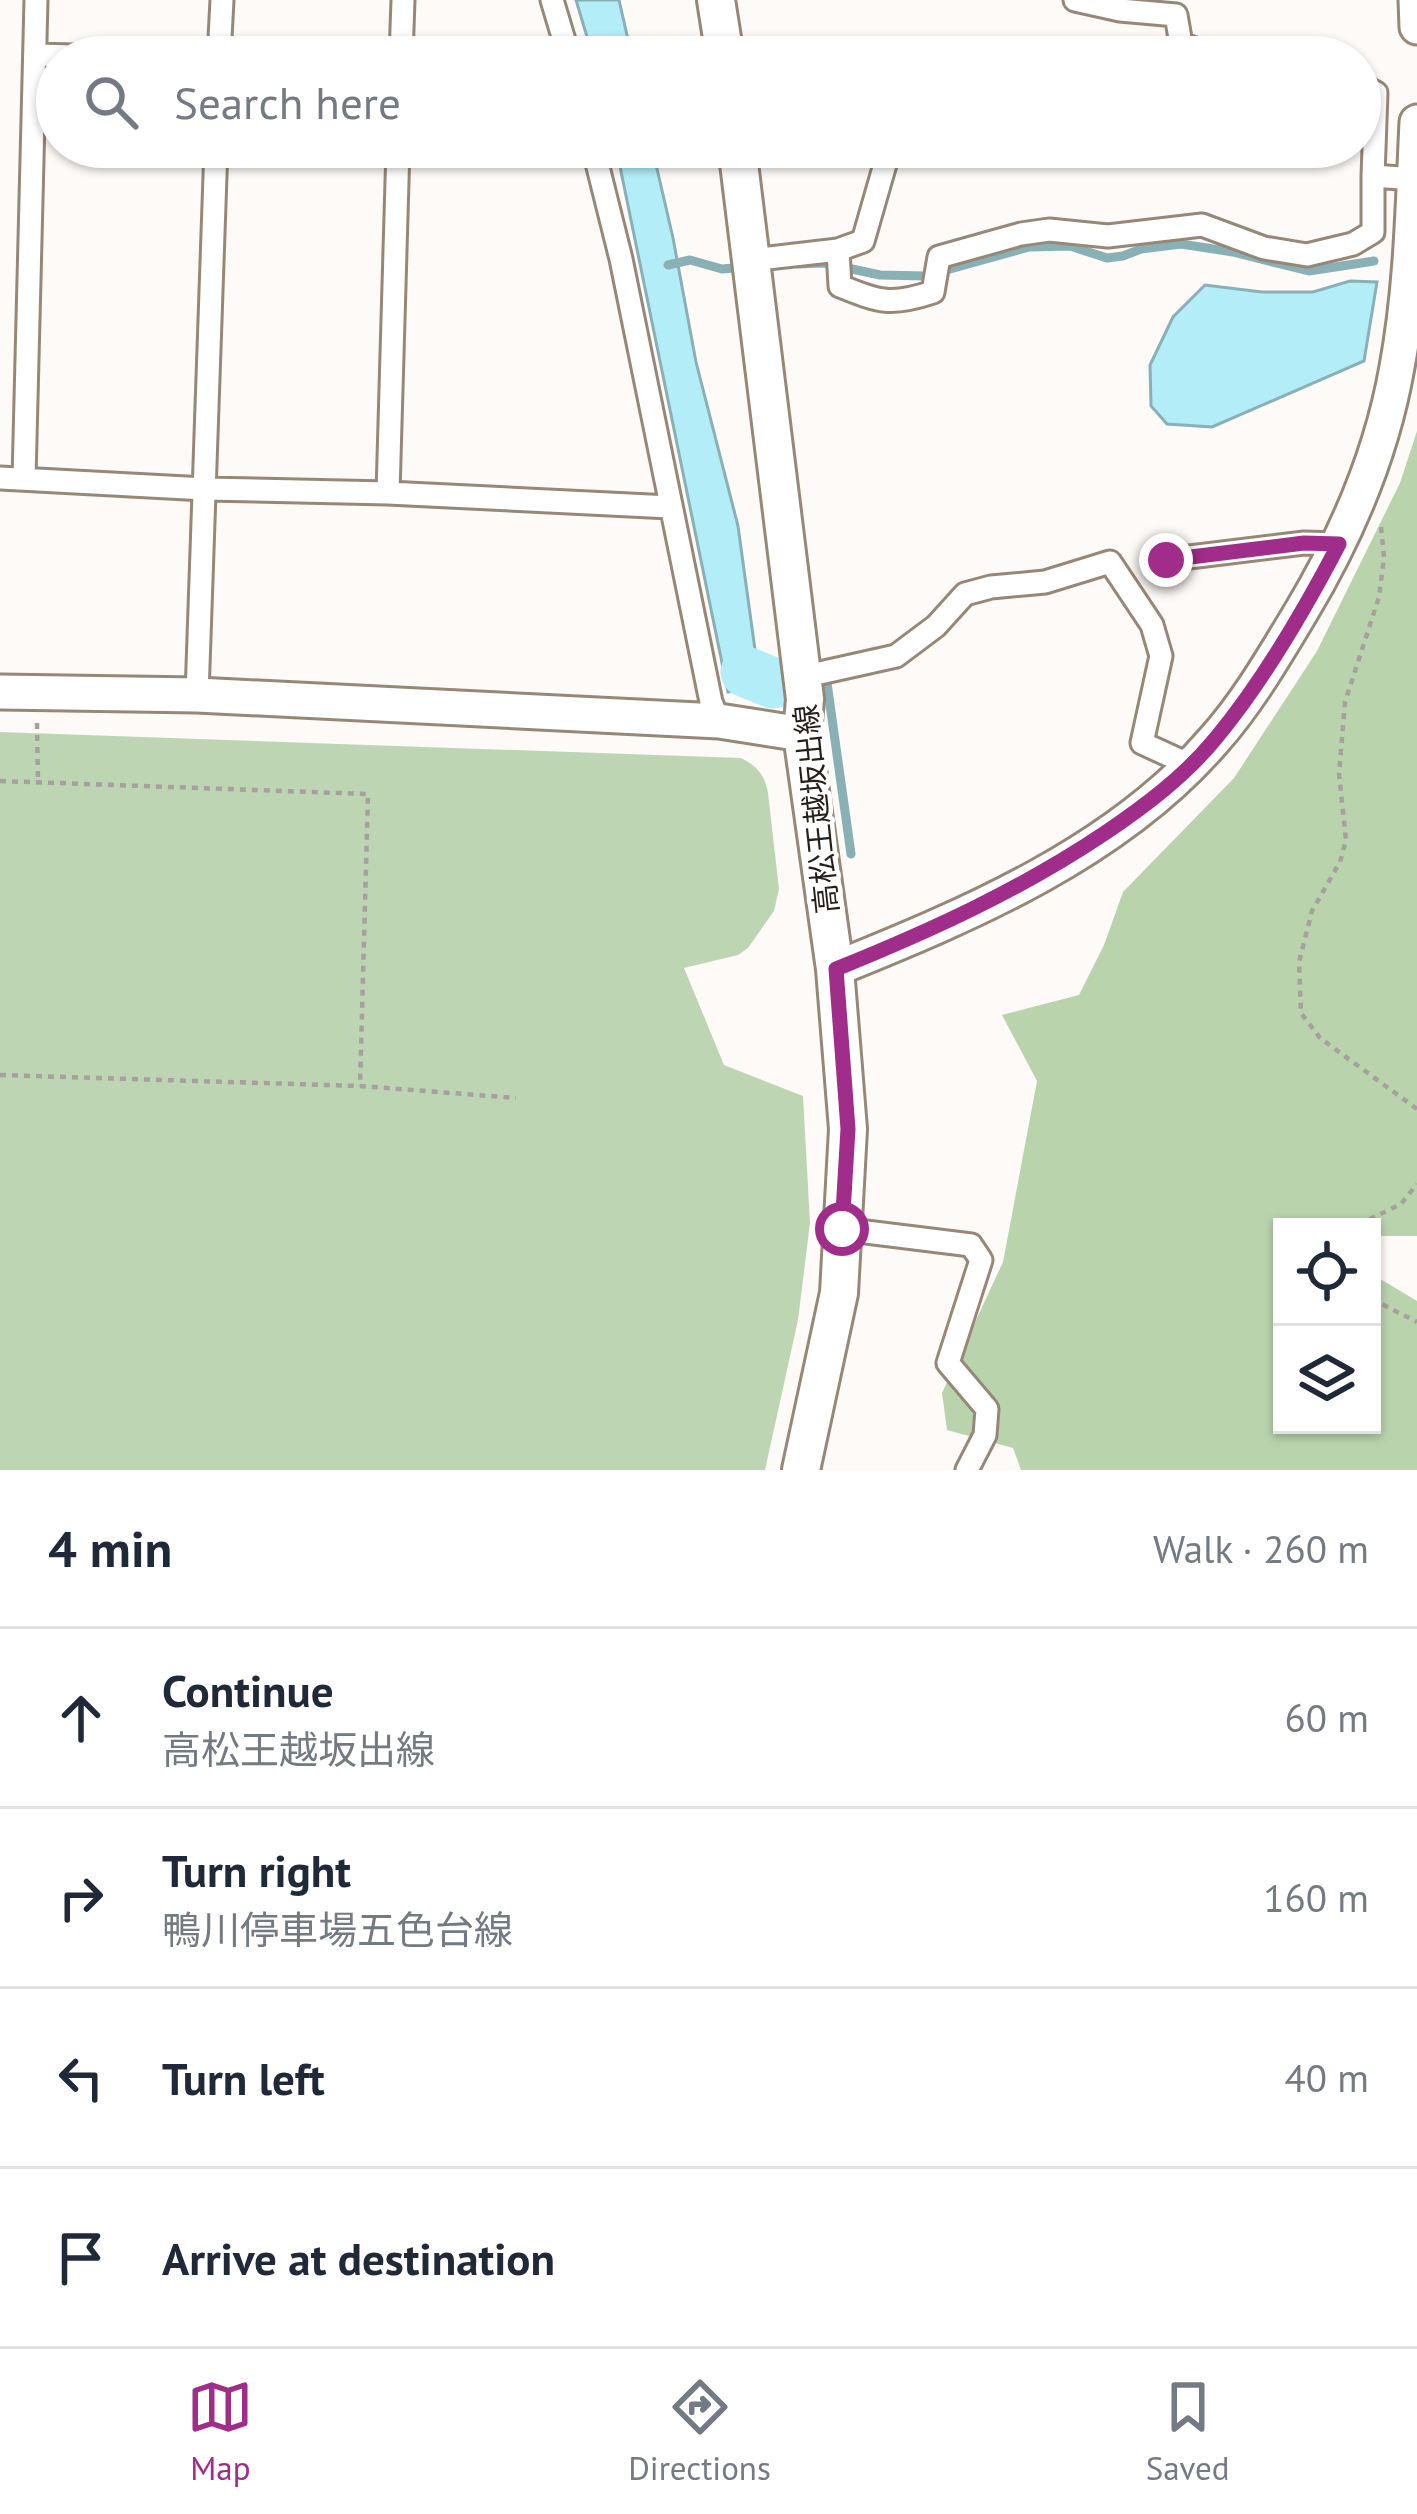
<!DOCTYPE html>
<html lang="en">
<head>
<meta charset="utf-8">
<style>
  :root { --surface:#fff; --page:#f6f6f7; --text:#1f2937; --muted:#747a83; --line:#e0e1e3; --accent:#a02d89 }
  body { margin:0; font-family:"PT Sans","Noto Sans JP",sans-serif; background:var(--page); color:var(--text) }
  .controls { position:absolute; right:36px; bottom:36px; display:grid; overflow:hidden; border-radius:0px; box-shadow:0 3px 9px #0004 }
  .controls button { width:108px; height:108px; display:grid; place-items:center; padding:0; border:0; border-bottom:3px solid var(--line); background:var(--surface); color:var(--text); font:60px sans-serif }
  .stop { position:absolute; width:36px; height:36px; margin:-27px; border:9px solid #a02d89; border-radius:50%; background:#fff }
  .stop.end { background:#a02d89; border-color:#fff; box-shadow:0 3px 12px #0008 }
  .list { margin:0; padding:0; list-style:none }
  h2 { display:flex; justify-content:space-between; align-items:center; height:156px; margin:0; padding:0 48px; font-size:51px }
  h2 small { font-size:39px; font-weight:400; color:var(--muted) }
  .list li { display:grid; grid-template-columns:78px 1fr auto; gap:36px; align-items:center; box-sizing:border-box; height:180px; padding:0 48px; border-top:3px solid var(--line) }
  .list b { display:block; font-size:45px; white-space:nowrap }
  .list p { margin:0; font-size:39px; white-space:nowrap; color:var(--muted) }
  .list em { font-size:39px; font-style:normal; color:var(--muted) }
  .icon { flex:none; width:66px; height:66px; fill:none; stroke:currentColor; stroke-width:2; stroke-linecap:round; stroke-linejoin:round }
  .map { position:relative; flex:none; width:1417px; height:1470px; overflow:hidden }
  .search { position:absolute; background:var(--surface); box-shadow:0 3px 9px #0004; left:36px; right:36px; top:36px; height:132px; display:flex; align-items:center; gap:30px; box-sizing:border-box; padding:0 42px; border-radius:66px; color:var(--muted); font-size:45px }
  .sheet { height:876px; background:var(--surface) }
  nav { display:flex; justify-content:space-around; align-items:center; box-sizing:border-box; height:168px; border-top:3px solid var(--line); background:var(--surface); font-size:33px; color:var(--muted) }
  nav a { display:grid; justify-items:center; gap:6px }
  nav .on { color:var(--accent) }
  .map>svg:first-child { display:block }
  .green { fill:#bed5b4 }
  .forest { fill:#b9d4ad }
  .water { fill:#b3eef8; stroke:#89b0b5; stroke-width:3 }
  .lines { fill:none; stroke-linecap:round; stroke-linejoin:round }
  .stream { stroke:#89b0b5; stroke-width:9 }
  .river { stroke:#b3eef8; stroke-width:51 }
  .street-casing { stroke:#978777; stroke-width:27 }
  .secondary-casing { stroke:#978777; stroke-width:39 }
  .primary-casing { stroke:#978777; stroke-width:42 }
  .path { stroke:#a6a19d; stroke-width:4.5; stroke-dasharray:6 6; stroke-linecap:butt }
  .street { stroke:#fff; stroke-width:21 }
  .secondary { stroke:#fff; stroke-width:33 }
  .primary { stroke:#fff; stroke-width:36 }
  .route { stroke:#a02d89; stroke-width:15 }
  .labels { text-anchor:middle; stroke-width:9; stroke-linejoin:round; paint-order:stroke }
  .street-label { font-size:30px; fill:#261f19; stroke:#fff }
</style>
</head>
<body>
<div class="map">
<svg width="1417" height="1470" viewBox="0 0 1417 1470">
  <rect width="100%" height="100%" fill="#fefaf7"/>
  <path class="green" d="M0,732L741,758C757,766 765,775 768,793L779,889L774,911L748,948L738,955L684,968L724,1065L803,1096L810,1223L798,1320L765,1470H0Z"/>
  <path class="forest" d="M1417,431V1236H1372V1227H1282V1425H1372V1274L1417,1301V1470H1021L1013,1448L947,1430L942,1393L1003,1262L1037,1081L1002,1015L1079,995L1104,945L1123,892L1234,778L1317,651L1400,483Z"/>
  <path class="water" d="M576,0H619L632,57H593Z
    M616,147H652L673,238L696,362L738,526L760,686L728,692Z
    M1350,281L1377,282L1364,361L1212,427L1167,424L1151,406L1150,365L1173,317L1205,285L1262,292H1313Z"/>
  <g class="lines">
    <path class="stream" d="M798,264L824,263L880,275L925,276L1029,247L1070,246L1107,258L1123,256L1141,249L1181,244L1233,252L1309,271L1374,261
      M668,265L690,260L722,269L745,267
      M826,676L851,854"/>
    <path class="river" d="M746,672L773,683"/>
    <defs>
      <path id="street" d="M552,0L569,57
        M1075,0L1120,10L1176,15L1181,44L1217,57
        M36,55L111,57
        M219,57L222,0
        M401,57L403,0
        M1232,57L1262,51L1302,57
        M1360,84L1376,93L1373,176
        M593,147L621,259L711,702L719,721
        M838,250L840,286C880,302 891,306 933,292L939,257L1021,234L1049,230L1108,236L1202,225L1264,248L1307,255L1353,244L1373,232V176L1414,179
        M751,260L838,250L863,241L890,147
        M0,478L205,489L388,493L670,507
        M24,479L36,0
        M388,493L398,147
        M1165,560L1304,543L1339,544
        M802,677L896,656L936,626L965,594L991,587L1045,582L1110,562L1152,625L1161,656L1142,743L1190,765
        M197,695L216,147
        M842,1229L971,1245L981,1260L948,1363L987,1409L985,1435L967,1470"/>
      <path id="secondary" d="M1416,0L1417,27
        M0,692L197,695L719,721L802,734
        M835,969C969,915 1118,852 1214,740C1248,702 1275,655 1301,612C1346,537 1382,453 1397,367C1412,286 1413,203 1417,122"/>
      <path id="primary" d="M716,0L725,57
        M737,147L805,699L802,734L835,969L848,1129L839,1293L801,1470"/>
    </defs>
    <use href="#street" class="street-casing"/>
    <use href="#secondary" class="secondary-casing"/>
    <use href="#primary" class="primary-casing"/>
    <path class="path" d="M1381,527L1384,557L1379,597L1345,702L1339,774L1346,840L1340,862L1312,911L1299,962L1301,1013L1320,1038L1417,1109
      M37,723L38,782
      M0,781L368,794L360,1086
      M0,1075L360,1086L516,1098
      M1361,1227L1364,1222L1401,1204L1417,1184
      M1372,1299L1417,1322"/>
    <use href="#street" class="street"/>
    <use href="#secondary" class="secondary"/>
    <use href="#primary" class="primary"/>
  </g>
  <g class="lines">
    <path class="route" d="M842,1229L848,1129L836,969C930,931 1020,890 1105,833C1145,806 1185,776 1216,738C1264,680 1304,611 1339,544L1304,543L1166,560"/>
  </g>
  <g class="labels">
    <g class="street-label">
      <text transform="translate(817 809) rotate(-96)" y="10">高松王越坂出線</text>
    </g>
  </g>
</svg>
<div class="controls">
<button><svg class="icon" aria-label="locate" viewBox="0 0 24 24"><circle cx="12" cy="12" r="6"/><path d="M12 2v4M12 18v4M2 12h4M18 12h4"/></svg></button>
<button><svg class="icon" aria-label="layers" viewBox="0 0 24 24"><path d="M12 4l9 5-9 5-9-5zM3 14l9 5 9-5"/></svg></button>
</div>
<div class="stop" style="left:842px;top:1229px"></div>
<div class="stop end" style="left:1166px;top:560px"></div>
<div class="search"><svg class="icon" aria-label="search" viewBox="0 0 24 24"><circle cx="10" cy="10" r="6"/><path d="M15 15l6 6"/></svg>Search here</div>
</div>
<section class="sheet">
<h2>4 min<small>Walk · 260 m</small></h2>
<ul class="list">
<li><svg class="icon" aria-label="ahead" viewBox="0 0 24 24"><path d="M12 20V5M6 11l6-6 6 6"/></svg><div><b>Continue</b><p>高松王越坂出線</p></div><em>60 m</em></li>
<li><svg class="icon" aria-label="right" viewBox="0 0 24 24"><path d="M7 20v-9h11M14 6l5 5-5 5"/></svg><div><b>Turn right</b><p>鴨川停車場五色台線</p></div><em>160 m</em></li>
<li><svg class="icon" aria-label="left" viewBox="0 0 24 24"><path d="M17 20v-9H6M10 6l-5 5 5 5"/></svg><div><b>Turn left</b></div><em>40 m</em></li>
<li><svg class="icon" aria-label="arrive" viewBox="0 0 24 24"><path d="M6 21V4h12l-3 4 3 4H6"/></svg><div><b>Arrive at destination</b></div></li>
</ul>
</section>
<nav>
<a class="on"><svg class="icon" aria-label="map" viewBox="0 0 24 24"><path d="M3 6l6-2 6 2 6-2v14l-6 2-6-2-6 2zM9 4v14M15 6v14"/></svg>Map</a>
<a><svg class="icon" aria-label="directions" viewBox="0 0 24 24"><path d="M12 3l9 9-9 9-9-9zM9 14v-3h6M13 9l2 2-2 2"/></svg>Directions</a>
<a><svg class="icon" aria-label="saved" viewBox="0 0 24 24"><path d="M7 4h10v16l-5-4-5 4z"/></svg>Saved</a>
</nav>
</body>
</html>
